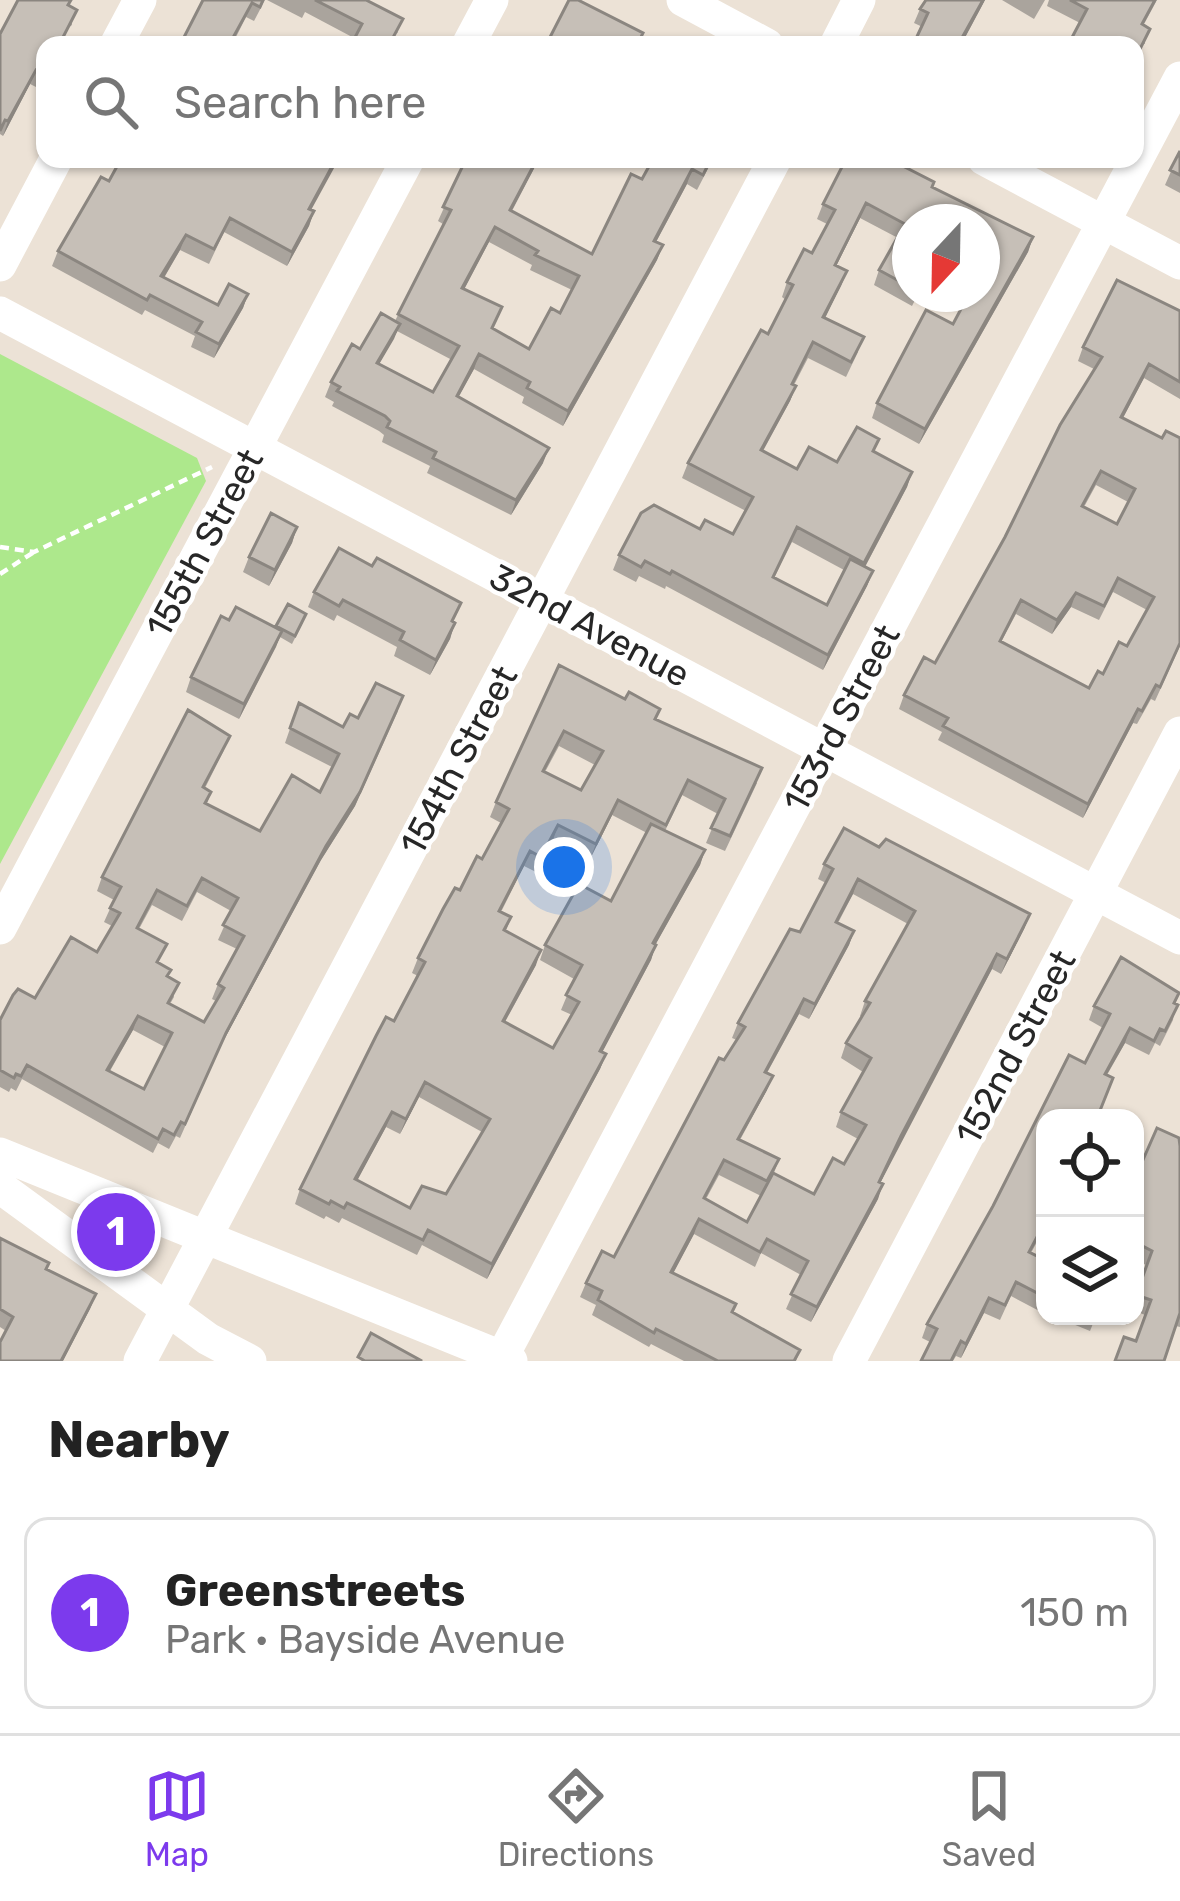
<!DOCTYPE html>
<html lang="en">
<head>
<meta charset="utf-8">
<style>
  :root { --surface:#fff; --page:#f2f2f2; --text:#222; --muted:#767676; --line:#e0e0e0; --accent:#7c3aed }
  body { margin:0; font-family:Rubik,sans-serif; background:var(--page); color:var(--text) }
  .controls { position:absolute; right:36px; bottom:36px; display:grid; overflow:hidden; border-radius:24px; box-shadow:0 3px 9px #0004 }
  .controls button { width:108px; height:108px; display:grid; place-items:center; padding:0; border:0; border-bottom:3px solid var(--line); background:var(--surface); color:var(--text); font:60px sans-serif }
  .compass { position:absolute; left:892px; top:204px; width:108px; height:108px; border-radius:50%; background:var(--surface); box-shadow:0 3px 9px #0004; rotate:202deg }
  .you { position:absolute; left:564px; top:867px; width:42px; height:42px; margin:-30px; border:9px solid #fff; border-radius:50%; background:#1a73e8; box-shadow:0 0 0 18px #1a73e833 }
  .badge { display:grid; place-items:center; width:78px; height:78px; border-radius:50%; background:var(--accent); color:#fff; font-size:39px; font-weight:700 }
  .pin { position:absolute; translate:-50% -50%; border:6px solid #fff; box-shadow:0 3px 12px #0006 }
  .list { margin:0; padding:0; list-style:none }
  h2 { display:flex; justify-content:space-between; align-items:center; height:156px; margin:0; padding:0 48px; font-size:51px }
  h2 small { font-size:39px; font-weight:400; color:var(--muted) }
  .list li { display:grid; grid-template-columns:78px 1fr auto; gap:36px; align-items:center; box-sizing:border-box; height:192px; margin:0 24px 24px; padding:0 24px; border:3px solid var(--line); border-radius:24px }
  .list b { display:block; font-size:45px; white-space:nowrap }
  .list p { margin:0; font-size:39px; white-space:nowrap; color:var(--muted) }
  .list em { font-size:39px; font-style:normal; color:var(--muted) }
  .icon { flex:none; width:66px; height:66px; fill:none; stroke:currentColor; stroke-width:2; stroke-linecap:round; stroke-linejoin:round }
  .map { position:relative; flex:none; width:1180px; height:1361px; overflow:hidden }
  .search { position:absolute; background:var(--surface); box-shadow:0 3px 9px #0004; left:36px; right:36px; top:36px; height:132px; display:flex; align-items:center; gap:30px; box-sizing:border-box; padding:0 42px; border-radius:24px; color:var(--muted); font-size:45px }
  .sheet { height:372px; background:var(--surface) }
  nav { display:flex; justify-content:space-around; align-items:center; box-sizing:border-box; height:168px; border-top:3px solid var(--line); background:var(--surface); font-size:33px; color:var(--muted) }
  nav a { display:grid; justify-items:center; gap:6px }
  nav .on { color:var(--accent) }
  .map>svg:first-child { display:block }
  .green { fill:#ade88c }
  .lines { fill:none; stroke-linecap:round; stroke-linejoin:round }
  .path { stroke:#fff; stroke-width:4.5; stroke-dasharray:9 6; stroke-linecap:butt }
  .minor { stroke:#fff; stroke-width:33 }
  .wall { fill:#aaa49d; fill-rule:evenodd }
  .shaded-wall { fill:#8b8680 }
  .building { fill:#c6bfb7; stroke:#8b8680; stroke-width:3; fill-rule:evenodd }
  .labels { text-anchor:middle; stroke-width:9; stroke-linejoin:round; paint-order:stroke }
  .street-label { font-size:36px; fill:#272727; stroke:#fff }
</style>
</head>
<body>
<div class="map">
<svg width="1180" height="1361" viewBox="0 0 1180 1361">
  <rect width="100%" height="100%" fill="#ece2d6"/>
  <path class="green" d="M0,354L197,458L206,481L0,864Z"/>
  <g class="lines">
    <path class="path" d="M0,547L34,552L212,467
      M0,574L34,552"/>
    <path class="minor" d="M683,0L767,45
      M116,45L140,0
      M468,45L492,0
      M836,45L859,0
      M984,159L1180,263
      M0,265L56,159
      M0,313L1180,938
      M0,928L408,159
      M0,1154L511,1361
      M0,1187L208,1339L250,1361
      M502,1357L1180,78
      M140,1361L775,159
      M849,1361L1180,733"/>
  </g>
  <path class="wall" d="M203,0H265L254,21L246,17L232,45H180Z
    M267,0H367L398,33L354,38L305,12L302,18Z
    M926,0H985L961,45L914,23L920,9Z
    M1002,0H1045L1034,19Z
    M1049,0H1157L1143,26L1145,44L1080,23L1047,6Z
    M70,6L72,25L45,45V75L38,88L30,84L3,136L0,134V34Z
    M1180,151V193L1165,185Z
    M466,159H539L512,211L592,254L642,179L713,159L697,190L687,184L656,242L663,245L657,260L563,426L522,403L524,397L474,369L458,397L543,463L511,515L427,473L430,466L382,442L384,435L379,431L332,406L334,402L325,397L331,382L360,349L395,321L443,224L438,221ZM489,242L532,265L530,270L572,290L560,313L529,349L494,329L464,289ZM397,331L452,360L433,392L379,364Z
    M109,181L311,210L314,211L309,226L287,266L224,232L209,264L180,250L164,278L218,305L248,294L243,308L214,358L191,347L195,336L145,310L142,315L52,266L58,251Z
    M932,187L1033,237L1028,252L919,444L872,418L877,403L982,294V222H910V294H918L912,306L874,285L879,270L898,238L860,218L836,266L847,271L825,318L858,352L846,377L808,358L794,385L796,386L790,401L763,451L797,469L837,462L879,439L874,451L912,472L907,487L865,567L873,571L867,586L823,670L666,586L665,589L639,576L636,582L613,570L619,555L700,529L733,534L746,511L682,478L688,463L768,334L786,300L782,297L787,282L812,253L827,224L817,219L823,204ZM792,542L844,570L827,605L774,578Z
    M1180,311V399L1144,378L1123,418L1180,646L1155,701L1151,699L1137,724L1133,723L1083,818L938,740L942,732L899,709L904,695L935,663L1005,537L1094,369L1078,361L1083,347ZM1096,485L1128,502L1117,524L1084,507ZM1113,592L1147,610L1127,646L1089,688L1001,642L1016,614L1052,634L1071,607L1099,620Z
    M297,527L292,543L269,586L243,572L249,557Z
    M314,592L454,622L450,639L430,675L394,656L397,647L337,615L334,621L308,607Z
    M288,604L303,622L292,644L280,637L239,719L186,692L191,677L229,620L276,628Z
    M559,665L625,699L660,709L656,720L757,783L725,851L706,843L718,814L682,795L665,831L705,850L700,865L655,945L651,960L602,1052L606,1054L600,1069L487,1279L422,1245L417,1255L342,1218L339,1223L326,1216L324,1219L295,1204L300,1189L418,976L412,973L418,958L460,890L482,859L501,823L490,817L496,802ZM559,746L595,765L581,790L545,772ZM612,815L647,833L611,901L545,945L540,960L574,979L561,1010L572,1015L553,1048L505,1022L536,965L506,931L511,917L501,912L524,866L536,872L553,840L590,859ZM419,1097L482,1132L446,1194L410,1208L357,1180L386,1127L400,1134Z
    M299,703L343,727L358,718L398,711L355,806L321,860L220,1047L180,1138L176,1136L169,1149L158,1143L153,1153L22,1079L16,1091L11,1088L9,1092L0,1087V1020L35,998L97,952L112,926L104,922L114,900L97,891L102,877L224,750L205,788L211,792L207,804L260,831L320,792L332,767L285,743ZM197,892L231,911L218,940L237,949L218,984L212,999L216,1001L204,1022L170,1004L174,997L168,977L171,970L159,963L139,929L152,905L182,921ZM133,1030L165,1047L144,1089L110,1071Z
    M879,847L1030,914L1024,929L1001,974L992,969L896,1150L880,1183L878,1199L811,1322L786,1309L801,1275L761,1253L755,1267L694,1234L673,1273L736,1304L733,1313L800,1350L796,1361H684L651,1344L649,1347L592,1315L596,1305L580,1297L586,1283L614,1257L737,1040L732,1038L738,1023L800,932L826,883L818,879L824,864ZM853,894L908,924L865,1001L860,1016L862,1017L846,1043L841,1058L863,1072L841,1112L836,1127L858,1139L844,1164L814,1194L774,1173L779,1159L740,1140L767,1090V1073L799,1014L809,1019L849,945L854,931L838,923ZM719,1175L761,1196L747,1222L706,1199Z
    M1179,993L1175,1004L1173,1020L1160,1046L1155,1043L1149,1055L1125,1043L1107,1075L1045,1227L1031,1253L1045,1260V1314L1011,1296L1000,1320L984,1313L961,1358L956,1356L953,1361H921L930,1342L922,1338L927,1324L1085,1063L1103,1028L1089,1020L1094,1006Z
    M1180,1146V1327L1176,1326L1136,1341L1145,1315L1135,1311V1297L1146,1265L1135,1259V1178Z
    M0,1238L47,1269L90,1309L6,1331L0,1327Z
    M1048,1316H1096L1090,1331L1068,1322L1066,1325Z"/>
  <path class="shaded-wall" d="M983,0H985L961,45H958Z
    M36,70L30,84L3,136L8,121Z
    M336,159H339L304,223L309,209Z
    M537,159H539L504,225L510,210Z
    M692,169L687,184L649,255L654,241Z
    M866,203L860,218L829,280L835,265Z
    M314,211L309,226L287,266L292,252Z
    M495,227L489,242L457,303L462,288Z
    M186,235L180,250L156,291L161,276Z
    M1033,237L1028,252L919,444L925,429Z
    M663,245L657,260L563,426L568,411Z
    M847,271L841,286L818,332L823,317Z
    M248,294L243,308L214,358L219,344Z
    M400,324L394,339L371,378L377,363Z
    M479,354L474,369L451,411L457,396Z
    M1149,364L1144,378L1116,431L1121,417Z
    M796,386L790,401L755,465L761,450Z
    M549,448L543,463L511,515L516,500Z
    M912,472L907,487L859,578L864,563Z
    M297,527L292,543L269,586L275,570Z
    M873,571L867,586L823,670L828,655Z
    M1076,593L1071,607L1052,634L1057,620Z
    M455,623L450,639L430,675L436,660Z
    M282,631L276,647L239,719L244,704Z
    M403,696L355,806L321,860L220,1047L180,1138L226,1033Z
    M1138,709L1133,723L1083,818L1088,804Z
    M618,800L612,815L590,859L596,844Z
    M558,825L553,840L536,872L541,857Z
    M705,850L700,865L648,958L653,943Z
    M530,851L524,866L493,926L499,911Z
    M858,879L853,894L830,936L836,922Z
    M1030,914L1024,929L1001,974L1007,959Z
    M854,931L849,945L809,1019L815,1004Z
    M656,945L651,960L595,1066L600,1051Z
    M541,950L536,965L497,1036L503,1021Z
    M997,954L992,969L873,1197L901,1136Z
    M804,999L799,1014L759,1087L765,1072Z
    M138,1016L133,1030L102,1084L107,1070Z
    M1130,1028L1125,1043L1099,1088L1105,1074Z
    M606,1054L600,1069L487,1279L492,1264Z
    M773,1076L767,1090L732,1153L738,1139Z
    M425,1082L419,1097L400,1134L406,1119Z
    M392,1112L386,1127L350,1194L355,1179Z
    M883,1184L878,1199L811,1322L817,1307Z
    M699,1219L694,1234L666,1287L671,1272Z
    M96,1294L90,1309L63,1361H61Z
    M989,1298L984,1313L961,1358L966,1344Z"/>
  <path class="building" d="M18,0H71L68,5L77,10L59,45H45V70L43,74L36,70L8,121L5,120L0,131V34Z
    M203,0H263L260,7L252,3L229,45H180Z
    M315,0H366L403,19L389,45H351L362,24Z
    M569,0H578L643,33L638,43L641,45H546Z
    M926,0H983L958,45H913L928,13L920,9Z
    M1070,0H1155L1142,24L1150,29L1135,59V45H1068L1087,9Z
    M1180,151V175L1170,170Z
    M121,159H226L231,162L233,159H336L309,209L314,211L292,252L230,218L214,249L186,235L161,276L218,305L229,284L248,294L219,344L196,332L202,322L150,295L147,300L58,251L101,177L109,181Z
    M466,159H537L510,210L592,254L631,174L642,179L653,159H711L703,175L692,169L654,241L663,245L568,411L527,388L530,382L479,354L457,396L549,448L516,500L433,458L436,452L387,427L390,421L385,416L337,391L340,387L331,382L352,344L360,349L381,313L400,324L377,363L433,392L459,346L398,314L451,210L443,207ZM495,227L538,251L535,255L579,276L560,313L551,308L529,349L492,328L502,307L462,288Z
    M846,159H889L934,182L932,187L1033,237L925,429L877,403L926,310L953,324L969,294H982V222H910V287L879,270L905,224L866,203L835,265L847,271L823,317L864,337L851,362L813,342L792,384L796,386L761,450L797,469L809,447L837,462L857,427L879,439L873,451L912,472L864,563L797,527L773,577L827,605L850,559L873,571L828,655L672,571L670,574L645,561L641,567L619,555L641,513L654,505L700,529L705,520L733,534L753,497L688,463L761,330L768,334L793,285L787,282L804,249L812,253L835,210L823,204Z
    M1117,280L1180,311V382L1149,364L1121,417L1162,438L1166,431L1180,438V643L1160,687L1156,685L1142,711L1138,709L1088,804L943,726L948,718L904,695L924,657L935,663L1005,537L1060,425L1102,357L1083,347ZM1101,471L1135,489L1117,524L1082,506ZM1118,578L1154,597L1127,646L1119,642L1103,674L1098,671L1089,688L1000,641L1021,600L1057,620L1076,593L1104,606Z
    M271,513L297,527L275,570L249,557Z
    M339,548L372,566L377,558L461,603L452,621L455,623L436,660L400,640L404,632L343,600L339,606L314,592Z
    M288,604L306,614L295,636L276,626Z
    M236,607L282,631L244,704L191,677L221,616L229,620Z
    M559,665L625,699L629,692L660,709L655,719L762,768L730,836L711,828L725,799L688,780L666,825L618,800L596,844L558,825L541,857L530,851L499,911L511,917L504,930L541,950L503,1021L553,1048L579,1002L566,995L582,965L545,945L579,884L611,901L651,824L705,850L653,943L656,945L600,1051L606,1054L492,1264L428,1230L423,1240L347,1203L344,1208L331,1201L329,1204L300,1189L376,1036L386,1017L394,1021L425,962L418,958L443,909L455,888L460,890L477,856L482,859L509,809L496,802ZM564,731L603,751L581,790L543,771ZM425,1082L490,1119L446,1194L422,1186L410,1208L355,1179L392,1112L406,1119Z
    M376,683L403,696L360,792L326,846L226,1033L185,1124L181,1122L174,1135L163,1129L158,1139L27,1065L21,1076L16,1074L14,1078L0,1070V1020L13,995L18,989L35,998L71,937L97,952L120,913L110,908L121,887L102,877L188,710L230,736L203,787L211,792L205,803L260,831L292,775L320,792L339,754L290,728L299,703L343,727L350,714L358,718ZM202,878L238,898L223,925L244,936L218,984L224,988L204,1022L168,1003L179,983L167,976L171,970L157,962L167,944L137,928L157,890L187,906ZM138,1016L172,1033L144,1089L107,1070Z
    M844,828L879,847L886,839L1030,914L1007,959L997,954L901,1136L879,1182L883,1184L817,1307L791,1294L808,1261L767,1239L760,1252L699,1219L671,1272L736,1304L732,1312L800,1350L794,1361H718L656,1329L654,1333L598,1300L602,1291L586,1283L602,1251L614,1257L719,1058L724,1060L745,1027L738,1023L790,929L800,932L833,869L824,864ZM858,879L915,911L865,1001L870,1003L846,1043L871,1058L841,1112L866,1125L844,1164L833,1158L814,1194L773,1173L747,1222L704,1198L724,1160L767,1181L779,1159L738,1139L773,1076L765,1072L804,999L815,1004L854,931L836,922Z
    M1121,957L1179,993L1174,1003L1178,1005L1165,1031L1160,1029L1154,1041L1130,1028L1105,1074L1113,1078L1097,1118H1045V1222L1029,1252L1045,1260V1297L1016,1282L1005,1305L989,1298L966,1344L961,1341L951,1361H921L937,1329L927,1324L993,1206L1069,1055L1085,1063L1110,1014L1094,1006Z
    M1157,1128L1179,1138L1180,1146V1313L1164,1361H1115L1124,1337L1136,1341L1151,1300L1136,1295L1152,1251L1135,1242V1188L1139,1180L1135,1178Z
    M0,1238L49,1263L46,1269L96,1294L61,1361H0V1342L13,1317L0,1309Z
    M371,1333L422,1361H365L358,1357Z"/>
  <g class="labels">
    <g class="street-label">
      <text transform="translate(204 543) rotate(-62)" y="13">155th Street</text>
      <text transform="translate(590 625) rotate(28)" y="13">32nd Avenue</text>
      <text transform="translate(841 718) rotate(-62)" y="13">153rd Street</text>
      <text transform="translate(458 760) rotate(-62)" y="13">154th Street</text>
      <text transform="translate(1015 1047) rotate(-62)" y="13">152nd Street</text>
    </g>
  </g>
</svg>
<div class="controls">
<button><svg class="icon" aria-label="locate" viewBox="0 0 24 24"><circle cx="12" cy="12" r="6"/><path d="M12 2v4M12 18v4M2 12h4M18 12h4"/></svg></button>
<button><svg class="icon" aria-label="layers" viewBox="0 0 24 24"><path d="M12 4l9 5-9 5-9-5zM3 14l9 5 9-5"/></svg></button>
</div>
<svg class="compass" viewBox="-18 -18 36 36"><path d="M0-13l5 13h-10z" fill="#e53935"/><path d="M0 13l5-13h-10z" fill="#767676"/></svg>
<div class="you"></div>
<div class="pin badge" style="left:116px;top:1232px">1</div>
<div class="search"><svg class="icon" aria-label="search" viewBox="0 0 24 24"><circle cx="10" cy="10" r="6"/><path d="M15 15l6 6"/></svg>Search here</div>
</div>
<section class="sheet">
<h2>Nearby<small></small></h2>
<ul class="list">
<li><span class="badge">1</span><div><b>Greenstreets</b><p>Park · Bayside Avenue</p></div><em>150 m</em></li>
</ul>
</section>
<nav>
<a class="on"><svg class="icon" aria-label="map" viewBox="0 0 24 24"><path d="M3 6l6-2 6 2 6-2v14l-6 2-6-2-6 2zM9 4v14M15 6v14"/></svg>Map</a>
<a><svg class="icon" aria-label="directions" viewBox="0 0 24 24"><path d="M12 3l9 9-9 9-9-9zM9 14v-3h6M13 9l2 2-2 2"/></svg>Directions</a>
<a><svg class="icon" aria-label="saved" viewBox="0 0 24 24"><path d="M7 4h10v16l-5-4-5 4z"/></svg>Saved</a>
</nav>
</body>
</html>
